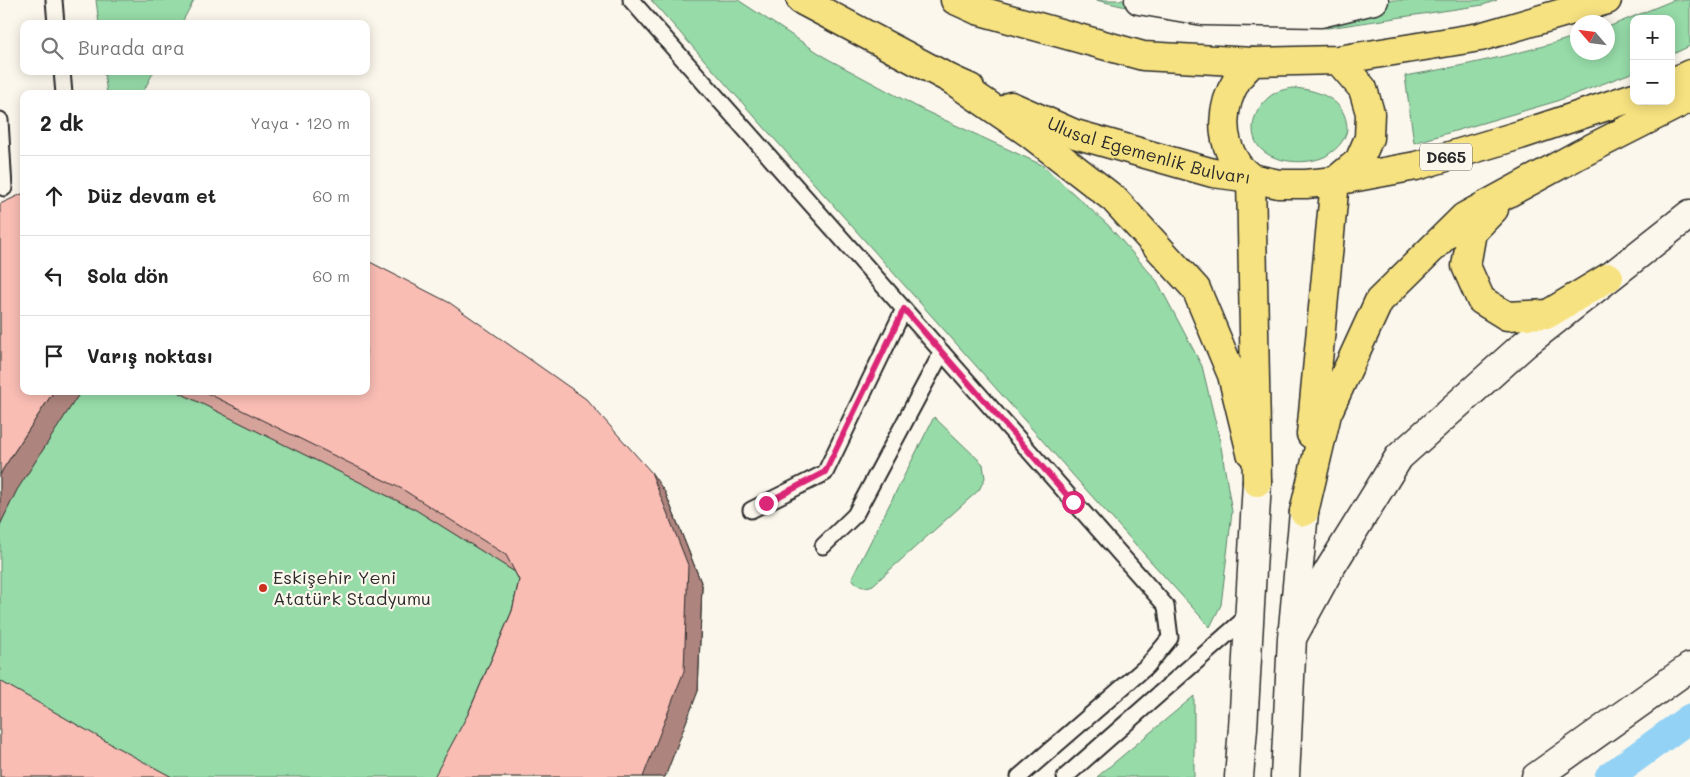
<!DOCTYPE html>
<html lang="tr">
<head>
<meta charset="utf-8">
<style>
  :root { --surface:#fff; --page:#f6f6f6; --text:#222; --muted:#767676; --line:#e0e0e0 }
  body { margin:0; font-family:Mali,sans-serif; background:var(--page); color:var(--text) }
  .controls { position:absolute; right:15px; top:15px; display:grid; overflow:hidden; border-radius:10px; box-shadow:0 2px 12px #0003 }
  .controls button { width:45px; height:45px; display:grid; place-items:center; padding:0; border:0; border-bottom:1px solid var(--line); background:var(--surface); color:var(--text); font:25px sans-serif }
  .compass { position:absolute; left:1570px; top:15px; width:45px; height:45px; border-radius:50%; background:var(--surface); box-shadow:0 2px 12px #0003; rotate:298deg }
  .stop { position:absolute; width:15px; height:15px; margin:-11px; border:4px solid #db2777; border-radius:50%; background:#fff }
  .stop.end { background:#db2777; border-color:#fff; box-shadow:0 1px 5px #0008 }
  .list { margin:0; padding:0; list-style:none }
  h2 { display:flex; justify-content:space-between; align-items:center; height:65px; margin:0; padding:0 20px; font-size:21px }
  h2 small { font-size:16px; font-weight:400; color:var(--muted) }
  .list li { display:grid; grid-template-columns:32px 1fr auto; gap:15px; align-items:center; box-sizing:border-box; height:80px; padding:0 20px; border-top:1px solid var(--line) }
  .list b { display:block; font-size:19px; white-space:nowrap }
  .list em { font-size:16px; font-style:normal; color:var(--muted) }
  .icon { flex:none; width:28px; height:28px; fill:none; stroke:currentColor; stroke-width:2; stroke-linecap:round; stroke-linejoin:round }
  .map { position:relative; flex:none; width:1690px; height:777px; overflow:hidden }
  .search { position:absolute; background:var(--surface); box-shadow:0 2px 12px #0003; left:20px; top:20px; width:350px; height:55px; display:flex; align-items:center; gap:12px; box-sizing:border-box; padding:0 18px; border-radius:10px; color:var(--muted); font-size:19px }
  .panel { position:absolute; background:var(--surface); box-shadow:0 2px 12px #0003; left:20px; top:90px; width:350px; height:305px; border-radius:10px }
  .map>svg:first-child { display:block }
  .green { fill:#96dba8; stroke:#60836a }
  .lines { fill:none; stroke-linecap:round; stroke-linejoin:round }
  .canal { stroke:#93d2f4; stroke-width:29 }
  .lane-casing { stroke:#2b2b2b; stroke-width:19 }
  .street-casing { stroke:#2b2b2b; stroke-width:31 }
  .secondary-casing { stroke:#2b2b2b; stroke-width:31 }
  .primary-casing { stroke:#2b2b2b; stroke-width:31 }
  .highway-casing { stroke:#2b2b2b; stroke-width:31 }
  .lane { stroke:#fbf7ec; stroke-width:15 }
  .street { stroke:#fbf7ec; stroke-width:28 }
  .secondary { stroke:#fbf7ec; stroke-width:28 }
  .primary { stroke:#f7e281; stroke-width:28 }
  .highway { stroke:#f7e281; stroke-width:28 }
  .wall { fill:#d6a39b; stroke:#2b2b2b }
  .shaded-wall { fill:#ae847e; stroke:#2b2b2b }
  .building { fill:#f9bdb4; stroke:#2b2b2b }
  .route { stroke:#db2777; stroke-width:6 }
  .poi-dot { fill:#c8321e; stroke:#fbf7ec; stroke-width:2 }
  .labels { text-anchor:middle; stroke-width:4.5; stroke-linejoin:round; paint-order:stroke }
  .shield { fill:#fbf7ec; stroke:#696865; stroke-width:1 }
  .shield-label { font-size:16px; font-weight:bold; fill:#2b2b2b }
  .street-label { font-size:18px; fill:#2b2b2b; stroke:#fbf7ec }
  .poi-label { font-size:18px; fill:#2b2b2b; stroke:#fbf7ec; text-anchor:start }
</style>
</head>
<body>
<div class="map">
<svg width="1690" height="777" viewBox="0 0 1690 777">
  <rect width="100%" height="100%" fill="#fbf7ec"/>
  <filter id="ink" filterUnits="userSpaceOnUse"><feTurbulence type="fractalNoise" baseFrequency=".02" numOctaves="2"/><feDisplacementMap in="SourceGraphic" scale="10" xChannelSelector="R" yChannelSelector="G"/><feConvolveMatrix kernelMatrix="1 2 1 2 8 2 1 2 1" color-interpolation-filters="sRGB"/></filter>
  <g filter="url(#ink)">
    <path class="green" d="M96,0H194L181,24H99Z
      M651,0H738L828,59L923,110L1042,165L1108,225L1157,281L1202,366L1220,441L1232,512L1221,605L1210,627L1080,483Z
      M1096,0H1497L1483,5L1328,28L1173,18Z
      M1674,0H1690V46L1671,55V19H1634V72L1554,102L1414,143L1405,76C1463,66 1521,54 1577,36L1578,52H1608V27Z
      M104,71H154L142,94H107Z
      M1292,88C1316,89 1347,99 1347,129C1346,137 1340,146 1333,151C1330,153 1327,156 1324,157C1304,166 1264,163 1255,140C1248,122 1260,100 1277,92C1281,90 1287,89 1292,88Z
      M0,231L24,391H366L665,492L702,585L698,691L665,777H0Z
      M934,417L983,464L985,478L979,490L873,585C863,589 858,587 852,578Z
      M1194,696V777H1097Z"/>
    <g class="lines">
      <path class="canal" d="M1609,777L1690,718"/>
      <defs>
        <path id="lane" d="M54,0L56,24
          M631,0L1166,606L1170,638L1147,666L1019,777
          M62,71L64,94
          M0,120L4,188
          M751,510L825,473L904,309
          M823,546L855,515L942,352
          M1065,777L1249,615"/>
        <path id="street" d="M1139,0L1203,11L1321,13L1374,0
          M1536,777L1690,667"/>
        <path id="secondary" d="M1292,638L1329,570L1399,457L1525,344L1690,214
          M1239,777L1243,728L1257,482
          M1285,777L1292,638L1304,512"/>
        <g id="primary">
          <path d="M801,0L952,80L970,88"/>
          <path d="M955,0L977,10L1143,56L1253,62"/>
          <path d="M952,80L1029,133L1114,199L1196,289L1232,375L1251,453"/>
          <path id="s1" d="M1011,106L1075,134L1213,173L1251,178"/>
        </g>
        <path id="highway" d="M1671,83L1690,74
          M1251,178L1279,184H1306L1335,181L1416,166L1520,135L1634,97
          M1494,209L1472,232L1466,266L1481,300L1507,316L1548,314L1609,277
          M1311,434L1335,181L1359,161L1369,138L1370,113L1363,89L1338,60
          M1257,482L1251,178C1247,174 1241,170 1237,164C1219,138 1221,106 1237,80C1241,73 1247,68 1253,62L1338,60L1480,37L1607,0
          M1304,512L1327,414L1379,301L1464,217L1578,155L1690,98"/>
      </defs>
      <use href="#lane" class="lane-casing"/>
      <use href="#street" class="street-casing"/>
      <use href="#secondary" class="secondary-casing"/>
      <use href="#primary" class="primary-casing"/>
      <use href="#highway" class="highway-casing"/>
      <use href="#lane" class="lane"/>
      <use href="#street" class="street"/>
      <use href="#secondary" class="secondary"/>
      <use href="#primary" class="primary"/>
      <use href="#highway" class="highway"/>
    </g>
    <path class="wall" d="M176,391H366L665,492L702,585L698,691L468,714L512,611L519,580L515,572L416,510Z"/>
    <path class="shaded-wall" d="M54,391H81L17,490L0,525V475L3,469Z
      M651,472L665,492L702,585L698,691L665,777H643Z"/>
    <path class="building" d="M24,193V391H54L3,469L0,475V204Z
      M366,260L450,303L586,399L651,472L688,565L684,671L643,777H434L468,714L512,611L519,580L506,555L402,489L203,391H366Z
      M0,681L118,748L172,777H0Z"/>
  </g>
  <g class="lines" filter="url(#ink)">
    <path class="route" d="M766,503L825,472L904,309L1073,502"/>
  </g>
  <circle class="poi-dot" cx="263" cy="588" r="5"/>
  <g class="labels">
    <rect class="shield" x="1420" y="143.5" width="52" height="27" rx="4"/>
    <g class="shield-label">
      <text x="1446" y="163">D665</text>
    </g>
    <g class="street-label">
      <text dy="6" stroke="none"><textPath href="#s1" startOffset="146">Ulusal Egemenlik Bulvarı</textPath></text>
    </g>
    <g class="poi-label">
      <text x="273" y="584">Eskişehir Yeni<tspan x="273" dy="21">Atatürk Stadyumu</tspan></text>
    </g>
  </g>
</svg>
<div class="controls">
<button>+</button>
<button>−</button>
</div>
<svg class="compass" viewBox="-18 -18 36 36"><path d="M0-13l5 13h-10z" fill="#e53935"/><path d="M0 13l5-13h-10z" fill="#767676"/></svg>
<div class="stop" style="left:1073px;top:502px"></div>
<div class="stop end" style="left:766px;top:503px"></div>
<div class="search"><svg class="icon" aria-label="search" viewBox="0 0 24 24"><circle cx="10" cy="10" r="6"/><path d="M15 15l6 6"/></svg>Burada ara</div>
<section class="panel">
<h2>2 dk<small>Yaya · 120 m</small></h2>
<ul class="list">
<li><svg class="icon" aria-label="ahead" viewBox="0 0 24 24"><path d="M12 20V5M6 11l6-6 6 6"/></svg><div><b>Düz devam et</b></div><em>60 m</em></li>
<li><svg class="icon" aria-label="left" viewBox="0 0 24 24"><path d="M17 20v-9H6M10 6l-5 5 5 5"/></svg><div><b>Sola dön</b></div><em>60 m</em></li>
<li><svg class="icon" aria-label="arrive" viewBox="0 0 24 24"><path d="M6 21V4h12l-3 4 3 4H6"/></svg><div><b>Varış noktası</b></div></li>
</ul>
</section>
</div>
</body>
</html>
